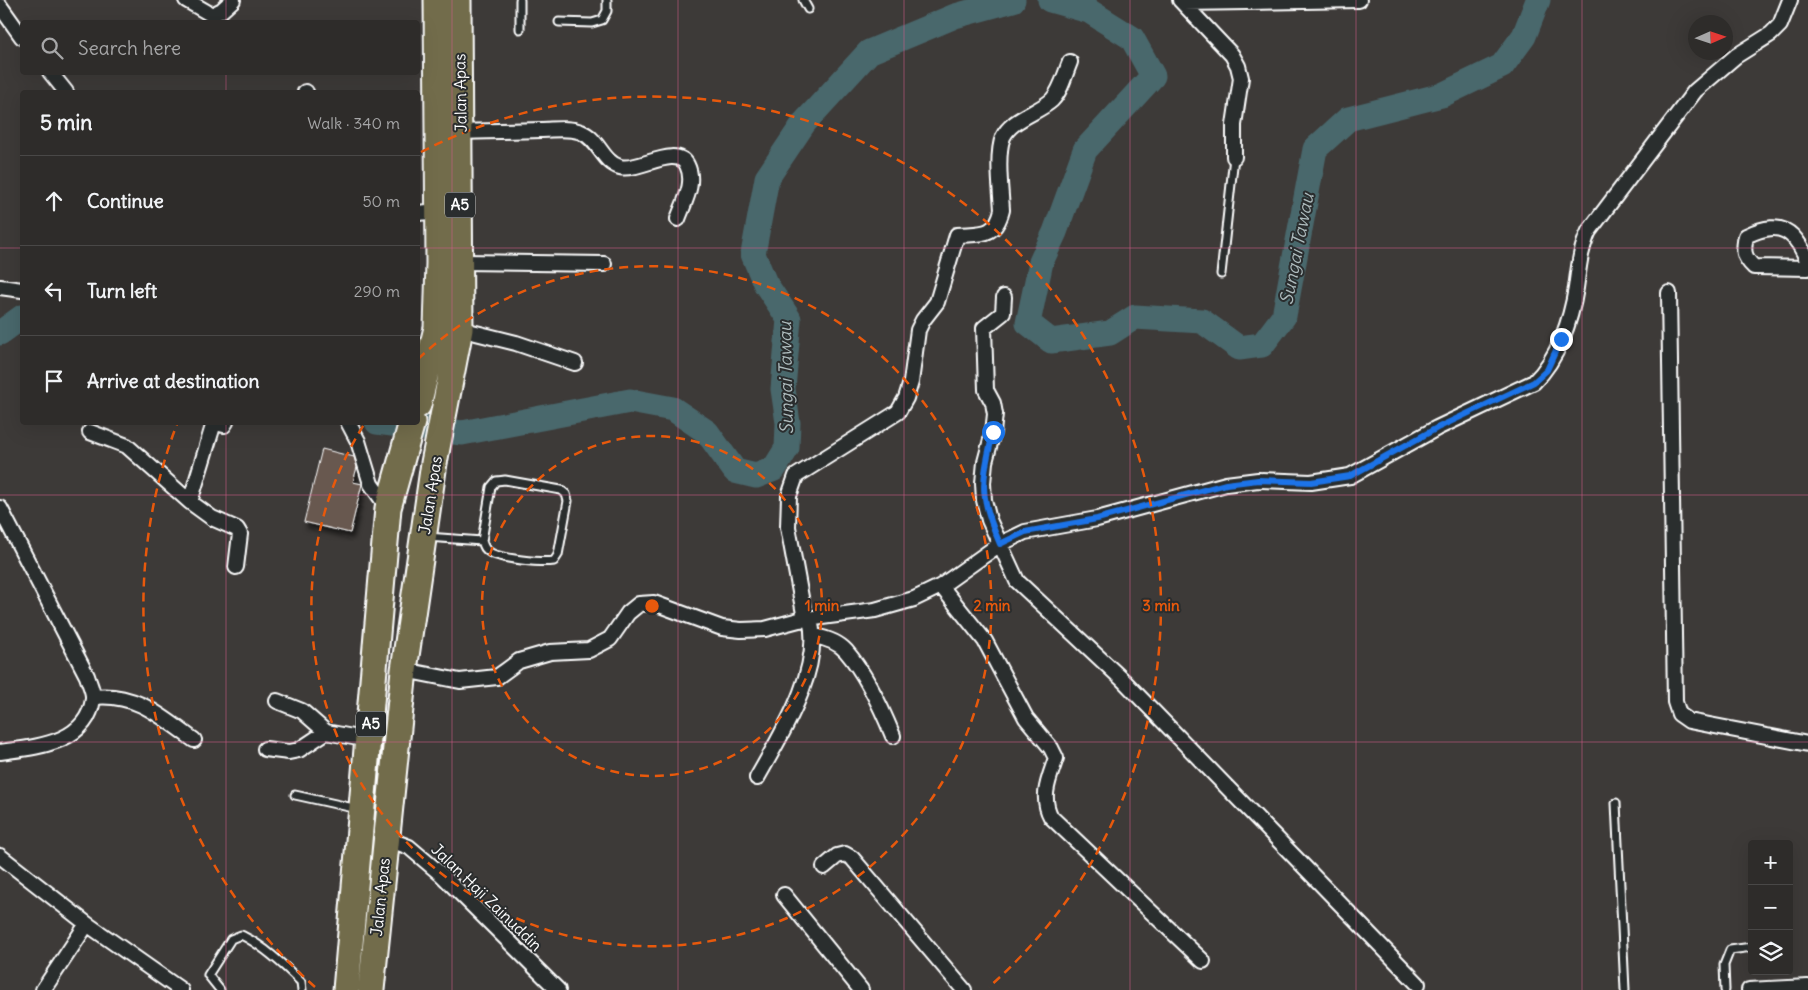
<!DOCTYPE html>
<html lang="en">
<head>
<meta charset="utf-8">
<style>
  :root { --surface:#2e2c2a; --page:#363432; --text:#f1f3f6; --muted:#a7a7a8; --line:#494847 }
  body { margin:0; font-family:Delius,sans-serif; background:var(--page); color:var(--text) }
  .controls { position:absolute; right:15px; bottom:15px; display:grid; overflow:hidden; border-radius:5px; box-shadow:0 5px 20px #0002 }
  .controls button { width:45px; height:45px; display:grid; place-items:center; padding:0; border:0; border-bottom:1px solid var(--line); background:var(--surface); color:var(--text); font:25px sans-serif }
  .compass { position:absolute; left:1688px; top:15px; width:45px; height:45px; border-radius:50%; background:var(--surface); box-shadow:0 5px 20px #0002; rotate:87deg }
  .stop { position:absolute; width:15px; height:15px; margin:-11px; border:4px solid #1a73e8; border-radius:50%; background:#fff }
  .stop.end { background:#1a73e8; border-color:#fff; box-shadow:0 1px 5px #0008 }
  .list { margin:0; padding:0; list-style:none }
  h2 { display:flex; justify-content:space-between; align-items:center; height:65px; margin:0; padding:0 20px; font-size:21px }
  h2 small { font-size:16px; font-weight:400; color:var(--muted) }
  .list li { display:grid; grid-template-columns:32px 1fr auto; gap:15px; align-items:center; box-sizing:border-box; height:90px; padding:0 20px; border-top:1px solid var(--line) }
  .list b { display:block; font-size:19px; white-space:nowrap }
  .list em { font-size:16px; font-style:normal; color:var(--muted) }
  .icon { flex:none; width:28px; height:28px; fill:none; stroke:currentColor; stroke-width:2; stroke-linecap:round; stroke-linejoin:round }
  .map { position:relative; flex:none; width:1808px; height:990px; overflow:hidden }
  .search { position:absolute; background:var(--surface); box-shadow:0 5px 20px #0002; left:20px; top:20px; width:400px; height:55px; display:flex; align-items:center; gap:12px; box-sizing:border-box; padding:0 18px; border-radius:5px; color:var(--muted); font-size:19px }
  .panel { position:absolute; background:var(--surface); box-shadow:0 5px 20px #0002; left:20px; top:90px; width:400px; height:335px; border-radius:5px }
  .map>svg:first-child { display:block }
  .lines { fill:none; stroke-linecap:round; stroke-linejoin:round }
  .river { stroke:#49676c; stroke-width:25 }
  .building { fill:#685850; stroke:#fff; filter:url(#shadow) }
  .lane-casing { stroke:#fff; stroke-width:11 }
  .street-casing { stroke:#fff; stroke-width:18 }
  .highway-casing { stroke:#fff; stroke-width:29 }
  .lane { stroke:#2a2d2e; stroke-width:7 }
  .street { stroke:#2a2d2e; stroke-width:14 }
  .highway { stroke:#726c4b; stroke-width:25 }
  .route { stroke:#1a73e8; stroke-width:6 }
  .grid { fill:none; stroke:#d45d8c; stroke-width:1; stroke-opacity:0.55 }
  .ring { fill:none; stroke:#e8590c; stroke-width:2.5; stroke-dasharray:9 6 }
  .labels { text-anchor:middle; stroke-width:4; stroke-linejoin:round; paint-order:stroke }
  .shield { fill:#2a2d2e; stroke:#bfc0c0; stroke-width:1 }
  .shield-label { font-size:15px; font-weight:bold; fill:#fff }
  .street-label { font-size:16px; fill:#fff; stroke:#2a2d2e }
  .water-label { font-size:18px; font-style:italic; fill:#adbbbd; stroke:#2a2d2e }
  .centre { fill:#e8590c; stroke:#2a2d2e; stroke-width:2.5 }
  .ring-label { font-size:15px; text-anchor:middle; font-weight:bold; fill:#e8590c; stroke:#2a2d2e; stroke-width:4; stroke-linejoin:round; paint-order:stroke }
</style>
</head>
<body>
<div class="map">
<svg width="1808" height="990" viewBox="0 0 1808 990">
  <defs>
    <filter id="shadow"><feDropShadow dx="3" dy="5.5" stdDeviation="2.5" flood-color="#0009"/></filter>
  </defs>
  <rect width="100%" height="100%" fill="#3d3a38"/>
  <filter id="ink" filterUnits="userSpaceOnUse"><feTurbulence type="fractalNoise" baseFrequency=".02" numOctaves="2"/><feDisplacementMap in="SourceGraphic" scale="10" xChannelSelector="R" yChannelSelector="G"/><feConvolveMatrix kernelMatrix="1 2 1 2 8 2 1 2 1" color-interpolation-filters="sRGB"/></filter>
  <g filter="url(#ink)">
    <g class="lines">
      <path class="river" d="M1050,0L1089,11L1132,38L1153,76L1085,150L1055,232L1041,262L1028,323L1051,341L1110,333L1135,317L1202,321L1239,348L1262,345L1284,316L1315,149L1348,119L1442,95L1502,66L1524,36L1538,0
        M0,333L22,317
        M377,422L462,433L630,401L673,409L707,432L735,471L756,476L774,469L787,448L788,423L783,389L789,319L765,283L753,254L767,178L804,123L869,52L955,16L1013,0"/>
    </g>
    <path class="building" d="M322,449L354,457L357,467L353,482L362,484L350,533L304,522Z"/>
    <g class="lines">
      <defs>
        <path id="lane" d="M803,0L808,9
          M559,22L592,23L602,20L607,11V0
          M520,29V0
          M1221,274L1234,157
          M505,480L561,490L566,494L568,501L558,555L554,561C541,563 502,559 491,553C485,550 484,547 482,541L491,487L496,481Z
          M427,537L482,541
          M295,795L358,809
          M1616,803L1625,990
          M220,990L208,975L231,939L241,935C263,945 284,965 301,982L302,990
          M1725,990L1724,965L1730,950L1752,947"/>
        <path id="street" d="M186,0L212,15L222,10L233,0
          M1180,0L1232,55L1238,66L1241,78L1234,125V157
          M1183,3L1359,0
          M0,6L22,37
          M50,72L66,92
          M305,92H306
          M460,132C487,131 513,131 540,130C553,130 569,127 581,132C599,139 602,162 620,167C638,172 676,144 687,165C696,183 684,202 678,219
          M418,213L438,211
          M461,262L604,264
          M1808,262C1795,230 1780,219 1746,236C1743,250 1743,257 1754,267L1808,268
          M0,287L22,290
          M1669,293L1675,702L1679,714L1689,721L1808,744
          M1004,297L1003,313L984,328L986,390L993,403L995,414L993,432L985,462L983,483L984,500L989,520L1017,581L1123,680L1418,984
          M460,329L516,343L575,363
          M348,422L358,441L371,484L388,508
          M90,432L127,446L190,502L212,518L237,529L240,534L236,567
          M190,502L213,426L216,423L224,425L226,422
          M0,508L87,676C89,683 94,692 93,699C87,744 35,747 0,752
          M941,586L985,641L1026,718L1051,748L1056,758C1049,779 1040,797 1051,817L1203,961
          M805,619L788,527L789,496L796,476L898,412L906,398L911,382L918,330L923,320L937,302L957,235C981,233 995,238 1002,210C1001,191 996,155 1003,137C1011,119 1038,113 1052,100C1061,91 1065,74 1070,62
          M814,636C825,638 838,642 846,651C865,673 882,709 893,736
          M404,670L460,681L497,677L519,661L550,652L589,650L610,639L628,613L639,604L654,603L722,628L741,630L765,629L799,620L875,610L914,599L941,586L1000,544L1025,532L1097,519L1226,484L1258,480L1311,482L1350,476L1437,428L1534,382C1558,359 1571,320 1576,288C1579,267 1580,250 1589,231L1695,91L1736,56L1771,34L1780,25L1790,0
          M93,697C136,692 162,717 194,740
          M277,701L302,711L326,732L369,740
          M265,749L289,752L299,750L326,732
          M757,778C781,735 823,669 810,619
          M385,838L409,847L442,875L558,990
          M0,856L87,924L181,990
          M824,867L837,856L845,854L852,858L964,990
          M784,895L861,990
          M43,990L87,924
          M1749,990L1808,987"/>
        <path id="highway" d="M418,405L437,328L439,263L437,0
          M346,990L388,508L412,422
          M371,990L404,670L434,463L460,329L458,0"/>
      </defs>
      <use href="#lane" class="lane-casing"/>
      <use href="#street" class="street-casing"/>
      <use href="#highway" class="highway-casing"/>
      <use href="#lane" class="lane"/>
      <use href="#street" class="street"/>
      <use href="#highway" class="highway"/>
    </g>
  </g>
  <g class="lines" filter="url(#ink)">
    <path class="route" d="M993,432C982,483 978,494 1000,544L1025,532L1097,519L1226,484L1258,480L1311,482L1350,476L1437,428L1534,382L1547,370L1561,339"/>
  </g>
  <path class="grid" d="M226,0V22M452,0V990M678,0V990M904,0V990M1130,0V990M1356,0V990M1582,0V990M226,72V92M0,248H22M418,248H1808M226,422V990M0,495H1808M0,742H1808"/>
  <g class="ring">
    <circle cx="652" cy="606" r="170"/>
    <path d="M418 359A340 340 0 1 1 365 423"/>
    <path d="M315 987A509 509 0 0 1 177 424M421 152A509 509 0 0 1 989 987"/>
  </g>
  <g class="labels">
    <g class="shield">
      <rect x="445" y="192.5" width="30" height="25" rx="4"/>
      <rect x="356" y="711.5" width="30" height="25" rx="4"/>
    </g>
    <g class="shield-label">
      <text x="460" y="210">A5</text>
      <text x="371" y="729">A5</text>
    </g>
    <g class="street-label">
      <text transform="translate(460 93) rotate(-91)" y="6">Jalan Apas</text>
      <text transform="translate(430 495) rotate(-81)" y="6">Jalan Apas</text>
      <text transform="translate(380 897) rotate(-84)" y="6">Jalan Apas</text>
      <text transform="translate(487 897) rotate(44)" y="6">Jalan Haji Zainuddin</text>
    </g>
    <g class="water-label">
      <text transform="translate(1297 249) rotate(-79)" y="6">Sungai Tawau</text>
      <text transform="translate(786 378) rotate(-91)" y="6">Sungai Tawau</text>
    </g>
  </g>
  <circle cx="652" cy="606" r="8" class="centre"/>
  <g class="ring-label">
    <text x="822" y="611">1 min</text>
    <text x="992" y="611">2 min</text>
    <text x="1161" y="611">3 min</text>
  </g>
</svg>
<div class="controls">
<button>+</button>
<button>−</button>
<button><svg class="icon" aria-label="layers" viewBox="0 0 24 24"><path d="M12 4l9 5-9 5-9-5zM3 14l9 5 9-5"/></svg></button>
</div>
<svg class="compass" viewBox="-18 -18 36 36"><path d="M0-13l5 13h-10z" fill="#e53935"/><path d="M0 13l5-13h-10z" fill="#a7a7a8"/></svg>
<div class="stop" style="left:993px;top:432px"></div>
<div class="stop end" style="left:1561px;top:339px"></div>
<div class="search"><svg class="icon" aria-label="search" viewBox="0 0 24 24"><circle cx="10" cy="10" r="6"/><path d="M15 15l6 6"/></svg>Search here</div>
<section class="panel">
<h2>5 min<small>Walk · 340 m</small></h2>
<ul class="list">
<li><svg class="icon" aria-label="ahead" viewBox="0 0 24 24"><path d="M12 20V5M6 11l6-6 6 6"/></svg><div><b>Continue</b></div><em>50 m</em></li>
<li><svg class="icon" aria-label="left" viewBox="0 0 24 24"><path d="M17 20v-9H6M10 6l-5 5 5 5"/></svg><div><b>Turn left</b></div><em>290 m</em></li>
<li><svg class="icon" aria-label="arrive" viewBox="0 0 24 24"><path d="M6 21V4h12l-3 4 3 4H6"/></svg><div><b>Arrive at destination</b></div></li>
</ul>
</section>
</div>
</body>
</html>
